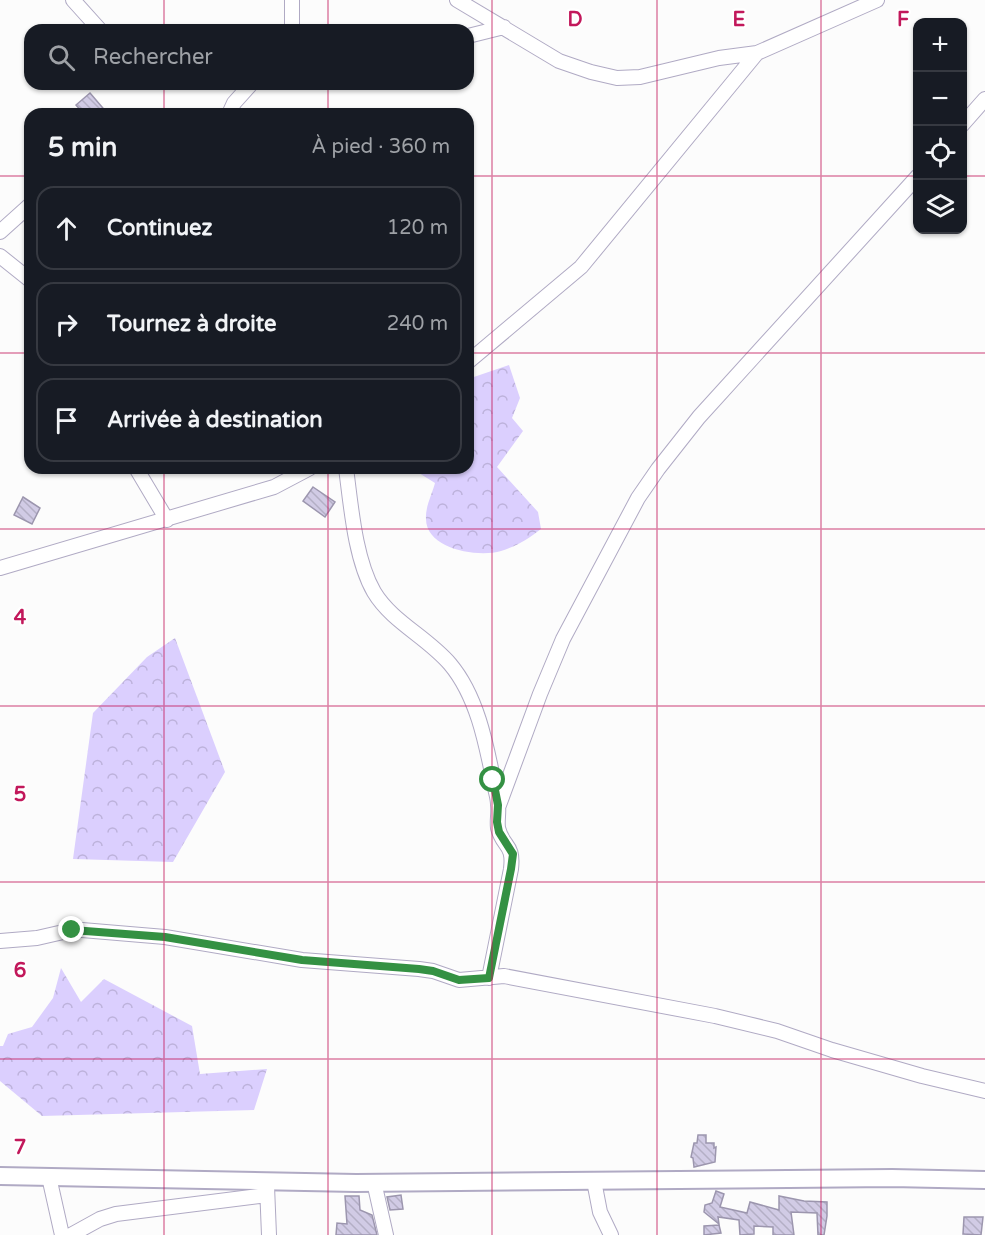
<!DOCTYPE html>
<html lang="fr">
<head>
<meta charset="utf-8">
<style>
  :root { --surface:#171b24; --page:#242831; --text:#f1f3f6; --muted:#9ea1a6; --line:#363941 }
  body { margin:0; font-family:"Varela Round",sans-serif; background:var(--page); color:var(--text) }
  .controls { position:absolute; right:18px; top:18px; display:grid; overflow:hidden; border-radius:12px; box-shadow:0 2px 4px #0004 }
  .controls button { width:54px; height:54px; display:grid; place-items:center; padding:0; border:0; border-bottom:2px solid var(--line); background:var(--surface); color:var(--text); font:30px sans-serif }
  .stop { position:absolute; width:18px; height:18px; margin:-14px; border:4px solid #349143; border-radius:50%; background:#fff }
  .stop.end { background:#349143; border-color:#fff; box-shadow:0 2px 6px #0008 }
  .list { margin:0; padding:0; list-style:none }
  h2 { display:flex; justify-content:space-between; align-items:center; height:78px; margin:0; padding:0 24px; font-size:26px }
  h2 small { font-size:20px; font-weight:400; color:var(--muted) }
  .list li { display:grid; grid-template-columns:39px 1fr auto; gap:18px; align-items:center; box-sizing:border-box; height:84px; margin:0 12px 12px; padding:0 12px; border:2px solid var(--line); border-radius:18px }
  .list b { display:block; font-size:22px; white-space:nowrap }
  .list em { font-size:20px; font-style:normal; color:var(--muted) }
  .icon { flex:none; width:33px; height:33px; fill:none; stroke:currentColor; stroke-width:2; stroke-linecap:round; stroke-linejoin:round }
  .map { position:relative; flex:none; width:985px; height:1235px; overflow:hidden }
  .search { position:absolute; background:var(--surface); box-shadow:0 2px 4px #0004; left:24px; top:24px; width:450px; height:66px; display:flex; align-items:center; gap:15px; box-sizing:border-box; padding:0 21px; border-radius:18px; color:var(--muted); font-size:22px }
  .panel { position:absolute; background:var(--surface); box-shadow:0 2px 4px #0004; left:24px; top:108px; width:450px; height:366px; border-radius:18px }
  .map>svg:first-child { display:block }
  .forest { fill:url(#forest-crowns) }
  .building { fill:url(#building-back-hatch); stroke:#9c96ae; stroke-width:1.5 }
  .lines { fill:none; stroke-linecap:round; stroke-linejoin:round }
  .minor-casing { stroke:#b0aac4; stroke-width:16 }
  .tertiary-casing { stroke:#b0aac4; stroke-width:20 }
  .minor { stroke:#fff; stroke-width:14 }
  .tertiary { stroke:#fff; stroke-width:16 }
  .route { stroke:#349143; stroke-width:8 }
  .grid { fill:none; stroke:#c2185b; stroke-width:1.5; stroke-opacity:0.55 }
  .grid-label { font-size:20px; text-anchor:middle; font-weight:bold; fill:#c2185b; stroke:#fff; stroke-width:4.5; stroke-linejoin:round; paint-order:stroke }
</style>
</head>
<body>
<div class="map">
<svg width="985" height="1235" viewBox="0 0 985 1235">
  <defs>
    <pattern id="forest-crowns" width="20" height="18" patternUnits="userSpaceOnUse" patternTransform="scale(1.5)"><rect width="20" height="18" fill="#dbcffe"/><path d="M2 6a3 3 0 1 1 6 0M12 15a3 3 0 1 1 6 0" fill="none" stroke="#bdb2db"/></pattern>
    <pattern id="building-back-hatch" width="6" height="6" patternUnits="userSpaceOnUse" patternTransform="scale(1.5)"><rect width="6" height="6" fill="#d1cbe5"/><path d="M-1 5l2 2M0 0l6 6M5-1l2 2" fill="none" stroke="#b4afc5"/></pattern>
  </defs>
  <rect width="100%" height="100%" fill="#fcfcfc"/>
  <path class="forest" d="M509,365L520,398L512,418L523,431L497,467L538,512L541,529C528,539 517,546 501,551C478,558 426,549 426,519C425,508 432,494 435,483L411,468H468V379Z
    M175,638L225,772L173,862L73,859L93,713L147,657Z
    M61,968L81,1002L104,979L192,1026L200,1074L267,1069L254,1110L42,1116L0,1081V1046H3L8,1034L32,1027L53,998Z"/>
  <path class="building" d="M90,93L108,114H84L76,105Z
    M313,487L335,502L325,517L303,501Z
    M23,497L40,508L32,524L14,515Z
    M698,1135H706V1143H714V1148L716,1147L715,1162L694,1167L693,1158L691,1157L694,1143H697Z
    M716,1191L724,1194L720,1207L747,1213L750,1202L779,1210V1196L804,1201L827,1202V1216L824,1235H818L817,1213L791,1212L794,1235H773V1227L754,1226V1234L740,1235L739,1220L718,1217L719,1224L704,1212L705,1205L712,1203Z
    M401,1195L403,1209L390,1210L387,1197Z
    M345,1196H359L360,1210L372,1215L377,1235H336L337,1223L347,1224Z
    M964,1217H983L981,1235L963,1234Z
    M719,1225L721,1233L704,1235V1226Z"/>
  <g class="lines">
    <defs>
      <path id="minor" d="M73,0L100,30
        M292,0V30
        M457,0L559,61L591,72L617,78L640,77L719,58L757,53L877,0
        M468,36L504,27
        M229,114L234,103L251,84
        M962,125L985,99
        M0,232L30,205
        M0,256L30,280
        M468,362L581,267L757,53
        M136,468L167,520
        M346,468C351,506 355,559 374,592C392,622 427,637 450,664C477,696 486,743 494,783C495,790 498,797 498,805C499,813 497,820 498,828C503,848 514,843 511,869L489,978
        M0,568L274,487L310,468
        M499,805L540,694L563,639L638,498L658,469L699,417L918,176
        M0,941L37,938L72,930H82L165,937L302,960L419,969L433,971L459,980L504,976L715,1016L777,1031L832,1050L922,1076L985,1091
        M49,1177L62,1235
        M594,1181L600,1212L611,1235
        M374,1182L386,1235
        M267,1186L269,1235
        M71,1235L100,1219L116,1214L267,1195"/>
      <path id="tertiary" d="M0,1176L356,1183L892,1178L985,1180"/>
    </defs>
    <use href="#minor" class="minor-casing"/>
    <use href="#tertiary" class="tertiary-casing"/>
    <use href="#minor" class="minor"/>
    <use href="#tertiary" class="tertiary"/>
  </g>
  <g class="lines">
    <path class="route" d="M72,930L165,937L302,960L419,969L433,971L459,980L489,978L511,869L513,854L499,832L497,822L498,805L493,780"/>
  </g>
  <path class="grid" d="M164,0V30M328,0V30M492,0V1235M657,0V1235M821,0V1235M164,84V114M328,84V114M0,176H30M468,176H918M962,176H985M0,353H30M468,353H985M164,468V1235M328,468V1235M0,529H985M0,706H985M0,882H985M0,1059H985"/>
  <g class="grid-label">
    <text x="575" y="26">D</text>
    <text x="739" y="26">E</text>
    <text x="903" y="26">F</text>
    <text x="20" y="624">4</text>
    <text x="20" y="801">5</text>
    <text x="20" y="977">6</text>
    <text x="20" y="1154">7</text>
  </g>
</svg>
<div class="controls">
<button>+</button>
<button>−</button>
<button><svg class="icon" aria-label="locate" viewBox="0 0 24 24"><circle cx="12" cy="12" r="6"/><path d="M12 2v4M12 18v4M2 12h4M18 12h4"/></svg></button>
<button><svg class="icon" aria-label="layers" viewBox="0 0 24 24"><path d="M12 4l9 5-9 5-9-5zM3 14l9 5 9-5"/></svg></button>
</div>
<div class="stop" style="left:493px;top:780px"></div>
<div class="stop end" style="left:72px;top:930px"></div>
<div class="search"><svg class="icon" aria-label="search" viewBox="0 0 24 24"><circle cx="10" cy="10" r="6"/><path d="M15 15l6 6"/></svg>Rechercher</div>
<section class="panel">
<h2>5 min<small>À pied · 360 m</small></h2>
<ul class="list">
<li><svg class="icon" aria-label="ahead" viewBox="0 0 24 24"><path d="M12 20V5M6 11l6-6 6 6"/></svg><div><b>Continuez</b></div><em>120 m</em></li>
<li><svg class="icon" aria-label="right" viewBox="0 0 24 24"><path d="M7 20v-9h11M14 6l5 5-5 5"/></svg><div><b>Tournez à droite</b></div><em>240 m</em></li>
<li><svg class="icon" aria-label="arrive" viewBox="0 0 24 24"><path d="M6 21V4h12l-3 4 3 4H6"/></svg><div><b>Arrivée à destination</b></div></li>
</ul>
</section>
</div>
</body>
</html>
